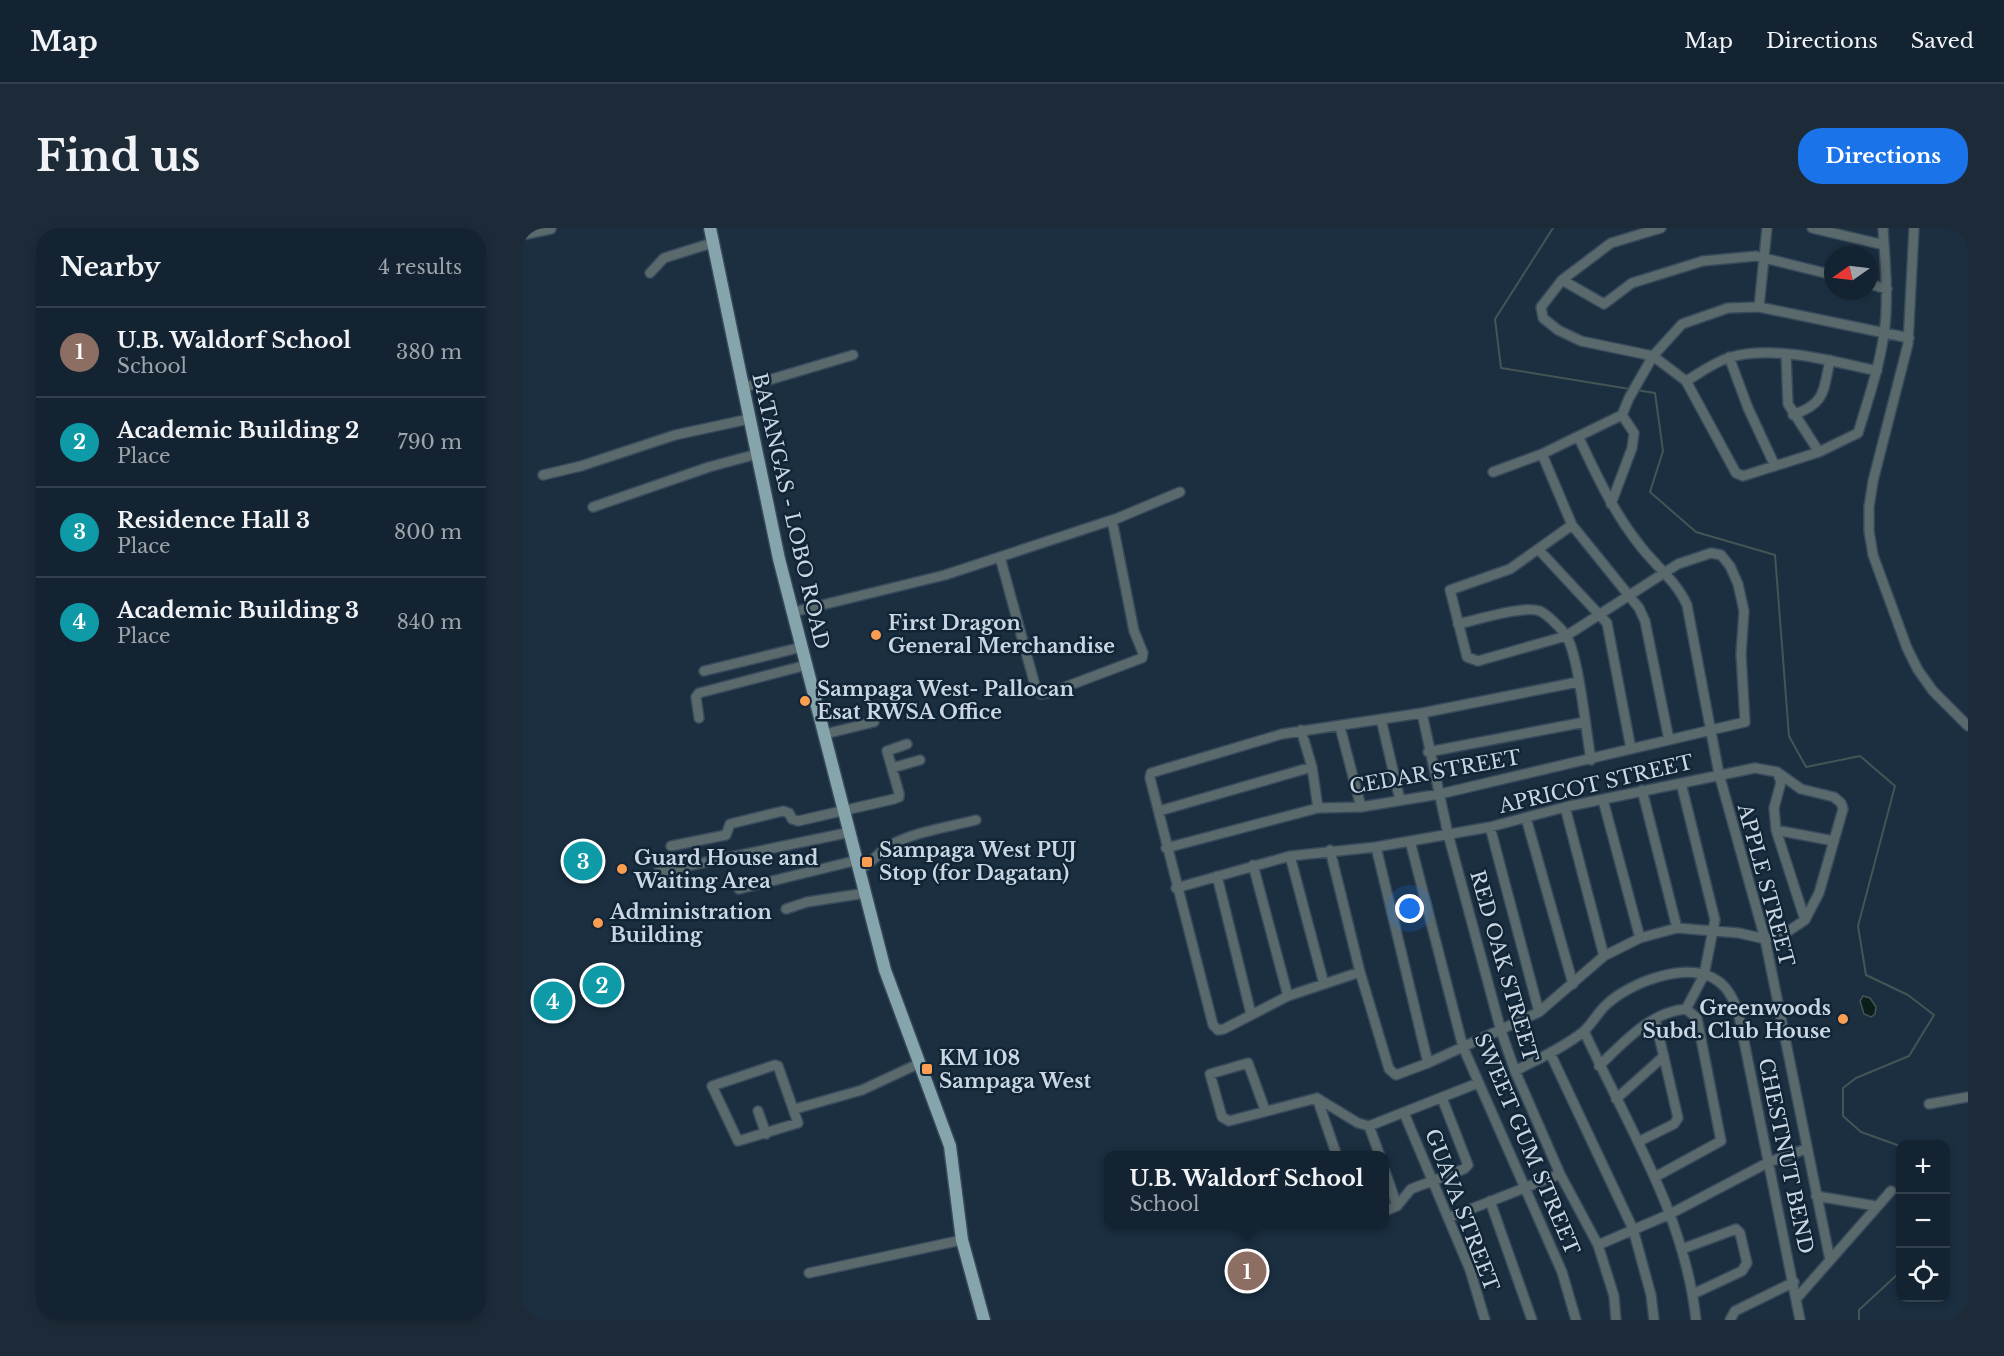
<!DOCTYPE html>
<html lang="en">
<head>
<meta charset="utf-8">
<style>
  :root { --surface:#142331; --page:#1d2b39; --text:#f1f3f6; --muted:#9da4ab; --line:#33404d; --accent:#1a73e8 }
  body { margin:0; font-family:"Libre Baskerville",serif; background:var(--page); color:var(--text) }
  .controls { position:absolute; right:18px; bottom:18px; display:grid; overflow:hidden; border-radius:12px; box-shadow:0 3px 9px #0003 }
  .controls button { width:54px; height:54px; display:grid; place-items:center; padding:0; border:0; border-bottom:2px solid var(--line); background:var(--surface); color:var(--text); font:30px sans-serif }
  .compass { position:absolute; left:1302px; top:18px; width:54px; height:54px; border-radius:50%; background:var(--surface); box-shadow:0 3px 9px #0003; rotate:256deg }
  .you { position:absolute; left:888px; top:681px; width:21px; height:21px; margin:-15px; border:4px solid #fff; border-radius:50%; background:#1a73e8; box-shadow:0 0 0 9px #1a73e833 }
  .badge { display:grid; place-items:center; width:39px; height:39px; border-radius:50%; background:var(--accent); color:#fff; font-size:20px; font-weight:700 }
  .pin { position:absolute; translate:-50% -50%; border:3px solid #fff; box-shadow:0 2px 6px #0006 }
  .popup { position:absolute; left:582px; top:923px; width:285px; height:78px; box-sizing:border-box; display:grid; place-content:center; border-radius:12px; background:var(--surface); filter:drop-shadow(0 2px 4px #0005); font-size:20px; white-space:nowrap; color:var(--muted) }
  .popup b { font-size:22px; color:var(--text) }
  .popup::after { content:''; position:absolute; left:50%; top:100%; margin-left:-12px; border:12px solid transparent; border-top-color:var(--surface) }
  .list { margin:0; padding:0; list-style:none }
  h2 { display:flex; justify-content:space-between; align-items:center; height:78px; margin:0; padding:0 24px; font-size:26px }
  h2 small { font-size:20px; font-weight:400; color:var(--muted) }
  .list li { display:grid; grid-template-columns:39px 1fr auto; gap:18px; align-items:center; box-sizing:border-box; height:90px; padding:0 24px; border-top:2px solid var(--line) }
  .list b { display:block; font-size:22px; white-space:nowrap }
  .list p { margin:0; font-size:20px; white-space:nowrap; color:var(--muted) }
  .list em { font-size:20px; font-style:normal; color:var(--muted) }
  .icon { flex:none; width:33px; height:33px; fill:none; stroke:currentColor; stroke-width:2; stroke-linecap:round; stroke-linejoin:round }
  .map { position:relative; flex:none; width:1446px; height:1092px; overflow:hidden; border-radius:24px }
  header { display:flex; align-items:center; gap:36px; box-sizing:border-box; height:84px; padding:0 30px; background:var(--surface); border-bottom:2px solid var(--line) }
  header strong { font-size:28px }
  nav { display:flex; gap:33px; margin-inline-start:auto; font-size:21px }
  .intro { display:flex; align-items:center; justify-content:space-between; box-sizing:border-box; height:144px; padding:0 36px }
  h1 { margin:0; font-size:42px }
  .button { padding:15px 27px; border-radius:24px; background:var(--accent); color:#fff; font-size:21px; font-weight:700 }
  main { display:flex; gap:36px; padding:0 36px }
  aside { flex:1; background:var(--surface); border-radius:24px; box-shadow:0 3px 9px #0003 }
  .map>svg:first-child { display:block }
  .water { fill:#0c1e1a; stroke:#455556; stroke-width:1.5 }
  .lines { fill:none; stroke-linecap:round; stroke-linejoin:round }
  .stream { stroke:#455556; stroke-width:2 }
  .minor-casing { stroke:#374a5b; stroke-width:12 }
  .major-casing { stroke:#374a5b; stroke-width:15 }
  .minor { stroke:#5a696c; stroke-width:9 }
  .major { stroke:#85a4ab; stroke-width:12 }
  .poi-dot { fill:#fb9e51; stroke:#112536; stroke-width:2 }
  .labels { text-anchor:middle; stroke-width:5; stroke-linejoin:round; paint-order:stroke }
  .street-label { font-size:20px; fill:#cad6e2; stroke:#112536 }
  .poi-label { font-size:20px; font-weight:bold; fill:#cad6e2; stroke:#112536; text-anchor:start }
</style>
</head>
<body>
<header>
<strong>Map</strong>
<nav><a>Map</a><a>Directions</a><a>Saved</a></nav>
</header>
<div class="intro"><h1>Find us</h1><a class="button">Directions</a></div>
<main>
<aside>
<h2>Nearby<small>4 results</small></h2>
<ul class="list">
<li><span class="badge" style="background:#8d6e63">1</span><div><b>U.B. Waldorf School</b><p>School</p></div><em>380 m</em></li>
<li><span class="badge" style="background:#0f9aa8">2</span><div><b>Academic Building 2</b><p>Place</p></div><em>790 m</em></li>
<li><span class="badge" style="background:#0f9aa8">3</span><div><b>Residence Hall 3</b><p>Place</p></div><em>800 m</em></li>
<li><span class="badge" style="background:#0f9aa8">4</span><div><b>Academic Building 3</b><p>Place</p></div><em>840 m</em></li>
</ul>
</aside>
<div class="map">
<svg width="1446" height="1092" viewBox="0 0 1446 1092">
  <rect width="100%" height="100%" fill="#1b2f41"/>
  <path class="water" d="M1341,768L1348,770L1354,779L1353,786L1349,789L1342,786L1338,773Z"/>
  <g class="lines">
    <path class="stream" d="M1031,0L973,91L979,140L1108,161
      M1114,162L1133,165L1141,223L1128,264L1174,304L1253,327L1267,508L1284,539L1338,528L1373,558L1336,698L1344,747L1386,767L1412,787L1387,828L1334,850L1321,860V888L1339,904L1378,918
      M1424,970L1426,986L1424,989
      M1337,1092V1082L1378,1044"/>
    <defs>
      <path id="minor" d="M1139,0L1089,15L1040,52L1019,79L1021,90L1036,102L1059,113L1131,128L1164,153L1214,245L1221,248L1297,224L1336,205C1346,172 1357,140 1362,106C1367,71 1363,35 1361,0
        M1290,0L1362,17
        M1392,0L1386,116L1351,253L1347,279V303L1351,327L1385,420L1396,442L1411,463L1446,498
        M1441,0L1446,3
        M0,7L29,1
        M128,45L142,30L190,15
        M1040,52L1082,76L1110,55L1181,33L1234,28L1311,47
        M1347,56L1365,61
        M1237,79L1245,0
        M1264,127L1266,176L1297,224
        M1207,129L1226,180L1253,238
        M1164,153C1178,145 1194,133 1209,129C1253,117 1311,133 1355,143
        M220,160L331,127
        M1271,187C1304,175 1301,164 1308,132
        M1057,210C1074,246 1091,283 1116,315C1132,337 1154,352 1165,377L1197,546L1243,711L1308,1032
        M1020,226L1050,297L1117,380L1123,393L1147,512
        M971,244L1020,226L1100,187L1107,170L1131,128L1160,96L1206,80L1237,79L1387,110
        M21,247L59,238L153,207L227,191
        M1089,276L1110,220L1112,205L1100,187
        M71,279L187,239L235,226
        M1017,322L1085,395L1109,521
        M478,329L514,461L519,466L527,465L620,430L621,425L612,403L590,292
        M271,384L423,347L596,290L658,264
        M936,396C955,392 1001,377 1018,383C1026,387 1040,401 1045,409C1057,431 1064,503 1069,532
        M182,443L280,419
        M900,485L926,606L979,803L993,843L1038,946L1076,1017L1092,1068L1094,1092
        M177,490L174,469L177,465L285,437
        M859,491L878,572
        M818,499L839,579
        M779,502L790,539L796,580
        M303,506L352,494
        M906,524L1063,494
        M370,540L398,532
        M1255,544L1279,561L1312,569L1319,575L1321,581L1297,665L1283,692
        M1159,555L1193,692L1182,747L1164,781
        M1120,562L1155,700
        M1081,572L1118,710
        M1043,579L1082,728
        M637,583L790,539
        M1004,590L1051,756
        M968,599L1017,784
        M1254,602L1312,613
        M888,613L941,819L1040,1044L1054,1092
        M149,618L204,607L208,596L261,583L267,585L270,591L276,593L372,571L377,569V565L365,523L385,516
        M854,619L906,835
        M644,620L796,580L839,579L918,566L1223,494L1219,426L1222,383L1216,356L1208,338L1199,327L1189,325L1156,336L1044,408L956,433L945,429L928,362L988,341L1050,297
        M768,628L802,756
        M731,637L766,768
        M338,641C352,634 355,625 367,618C391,604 426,599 454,592
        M136,644L329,604
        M695,648L729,786
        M654,660L768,628L854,619L968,599L1043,579L1233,540L1255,544L1259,554L1252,580L1254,602L1283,692L1259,708L1243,711L1217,705L1155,700L1118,710L1082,728L1017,784L906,835L874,847L867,841L838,744L808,622
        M217,661L336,632
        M264,681L285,674L344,665
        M838,744L766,768L702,801L696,802L691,797L628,550L629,545L760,506L900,485L1056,454
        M1062,803C1105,897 1163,987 1174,1092
        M1028,825L1111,1001L1129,1067L1132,1092
        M253,837L256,838L276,895L216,913L190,858Z
        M1077,838C1102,814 1128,784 1164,781L1175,790L1199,913L1133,949
        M993,843C1016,831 1041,820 1061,804C1070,796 1076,784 1085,776C1109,754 1166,732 1196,753C1206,760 1211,771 1216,783L1278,1092
        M795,870L815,928
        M1094,871L1142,828
        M1407,876L1446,869
        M273,881L340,862L398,835
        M743,882L726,835L688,846L700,889L707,893L795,870L836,895L847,898L956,855
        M236,883L244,906
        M882,885L948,1042L963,1092
        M847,898L858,928
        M1116,914L1152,896L1156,890L1133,791
        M863,943L875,978
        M1294,968L1354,978
        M968,973L1010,1092
        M863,983L875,978L889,961L942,941L946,937L920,870
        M926,990L1038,946
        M1076,1017L1148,986L1247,934L1284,921
        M1160,1021L1214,1001L1218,1005L1225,1035L1220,1043L1171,1066
        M287,1045L440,1012
        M1274,1071L1369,963
        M1208,1092L1213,1083L1272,1054"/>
      <path id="major" d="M188,0L257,331L363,742L428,918L440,1012L462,1092"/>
    </defs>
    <use href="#minor" class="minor-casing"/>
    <use href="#major" class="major-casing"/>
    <use href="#minor" class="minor"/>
    <use href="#major" class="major"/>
  </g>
  <g class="poi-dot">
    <circle cx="354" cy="407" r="6"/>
    <circle cx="283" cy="473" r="6"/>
    <rect x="339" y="628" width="12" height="12" rx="3"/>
    <circle cx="100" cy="641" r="6"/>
    <circle cx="76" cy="695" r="6"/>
    <circle cx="1321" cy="791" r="6"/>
    <rect x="399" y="835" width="12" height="12" rx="3"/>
  </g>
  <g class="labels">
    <g class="street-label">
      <text transform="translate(269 283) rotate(77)" y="7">BATANGAS - LOBO ROAD</text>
      <text transform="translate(913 544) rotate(-10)" y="7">CEDAR STREET</text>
      <text transform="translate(1074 556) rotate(-13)" y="7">APRICOT STREET</text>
      <text transform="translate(1244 657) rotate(75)" y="7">APPLE STREET</text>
      <text transform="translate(982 738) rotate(74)" y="7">RED OAK STREET</text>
      <text transform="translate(1005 916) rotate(67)" y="7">SWEET GUM STREET</text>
      <text transform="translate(1264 928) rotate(78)" y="7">CHESTNUT BEND</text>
      <text transform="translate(940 982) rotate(69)" y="7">GUAVA STREET</text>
    </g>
    <g class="poi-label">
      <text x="366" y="402">First Dragon<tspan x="366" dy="23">General Merchandise</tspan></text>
      <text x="295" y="468">Sampaga West- Pallocan<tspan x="295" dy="23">Esat RWSA Office</tspan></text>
      <text x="357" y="629">Sampaga West PUJ<tspan x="357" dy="23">Stop (for Dagatan)</tspan></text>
      <text x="112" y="637">Guard House and<tspan x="112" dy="23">Waiting Area</tspan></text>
      <text x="88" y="691">Administration<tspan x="88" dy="23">Building</tspan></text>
      <text x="1309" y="787" text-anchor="end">Greenwoods<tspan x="1309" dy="23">Subd. Club House</tspan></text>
      <text x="417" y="837">KM 108<tspan x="417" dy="23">Sampaga West</tspan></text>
    </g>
  </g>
</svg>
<div class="controls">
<button>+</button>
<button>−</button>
<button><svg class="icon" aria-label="locate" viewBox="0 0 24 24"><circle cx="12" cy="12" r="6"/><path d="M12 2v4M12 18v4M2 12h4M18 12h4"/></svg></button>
</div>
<svg class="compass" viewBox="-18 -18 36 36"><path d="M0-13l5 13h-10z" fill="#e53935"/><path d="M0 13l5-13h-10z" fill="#9da4ab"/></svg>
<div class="you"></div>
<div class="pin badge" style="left:725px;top:1043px;background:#8d6e63">1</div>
<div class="popup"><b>U.B. Waldorf School</b>School</div>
<div class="pin badge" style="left:80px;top:757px;background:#0f9aa8">2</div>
<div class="pin badge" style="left:61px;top:633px;background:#0f9aa8">3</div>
<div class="pin badge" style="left:31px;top:773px;background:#0f9aa8">4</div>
</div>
</main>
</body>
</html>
